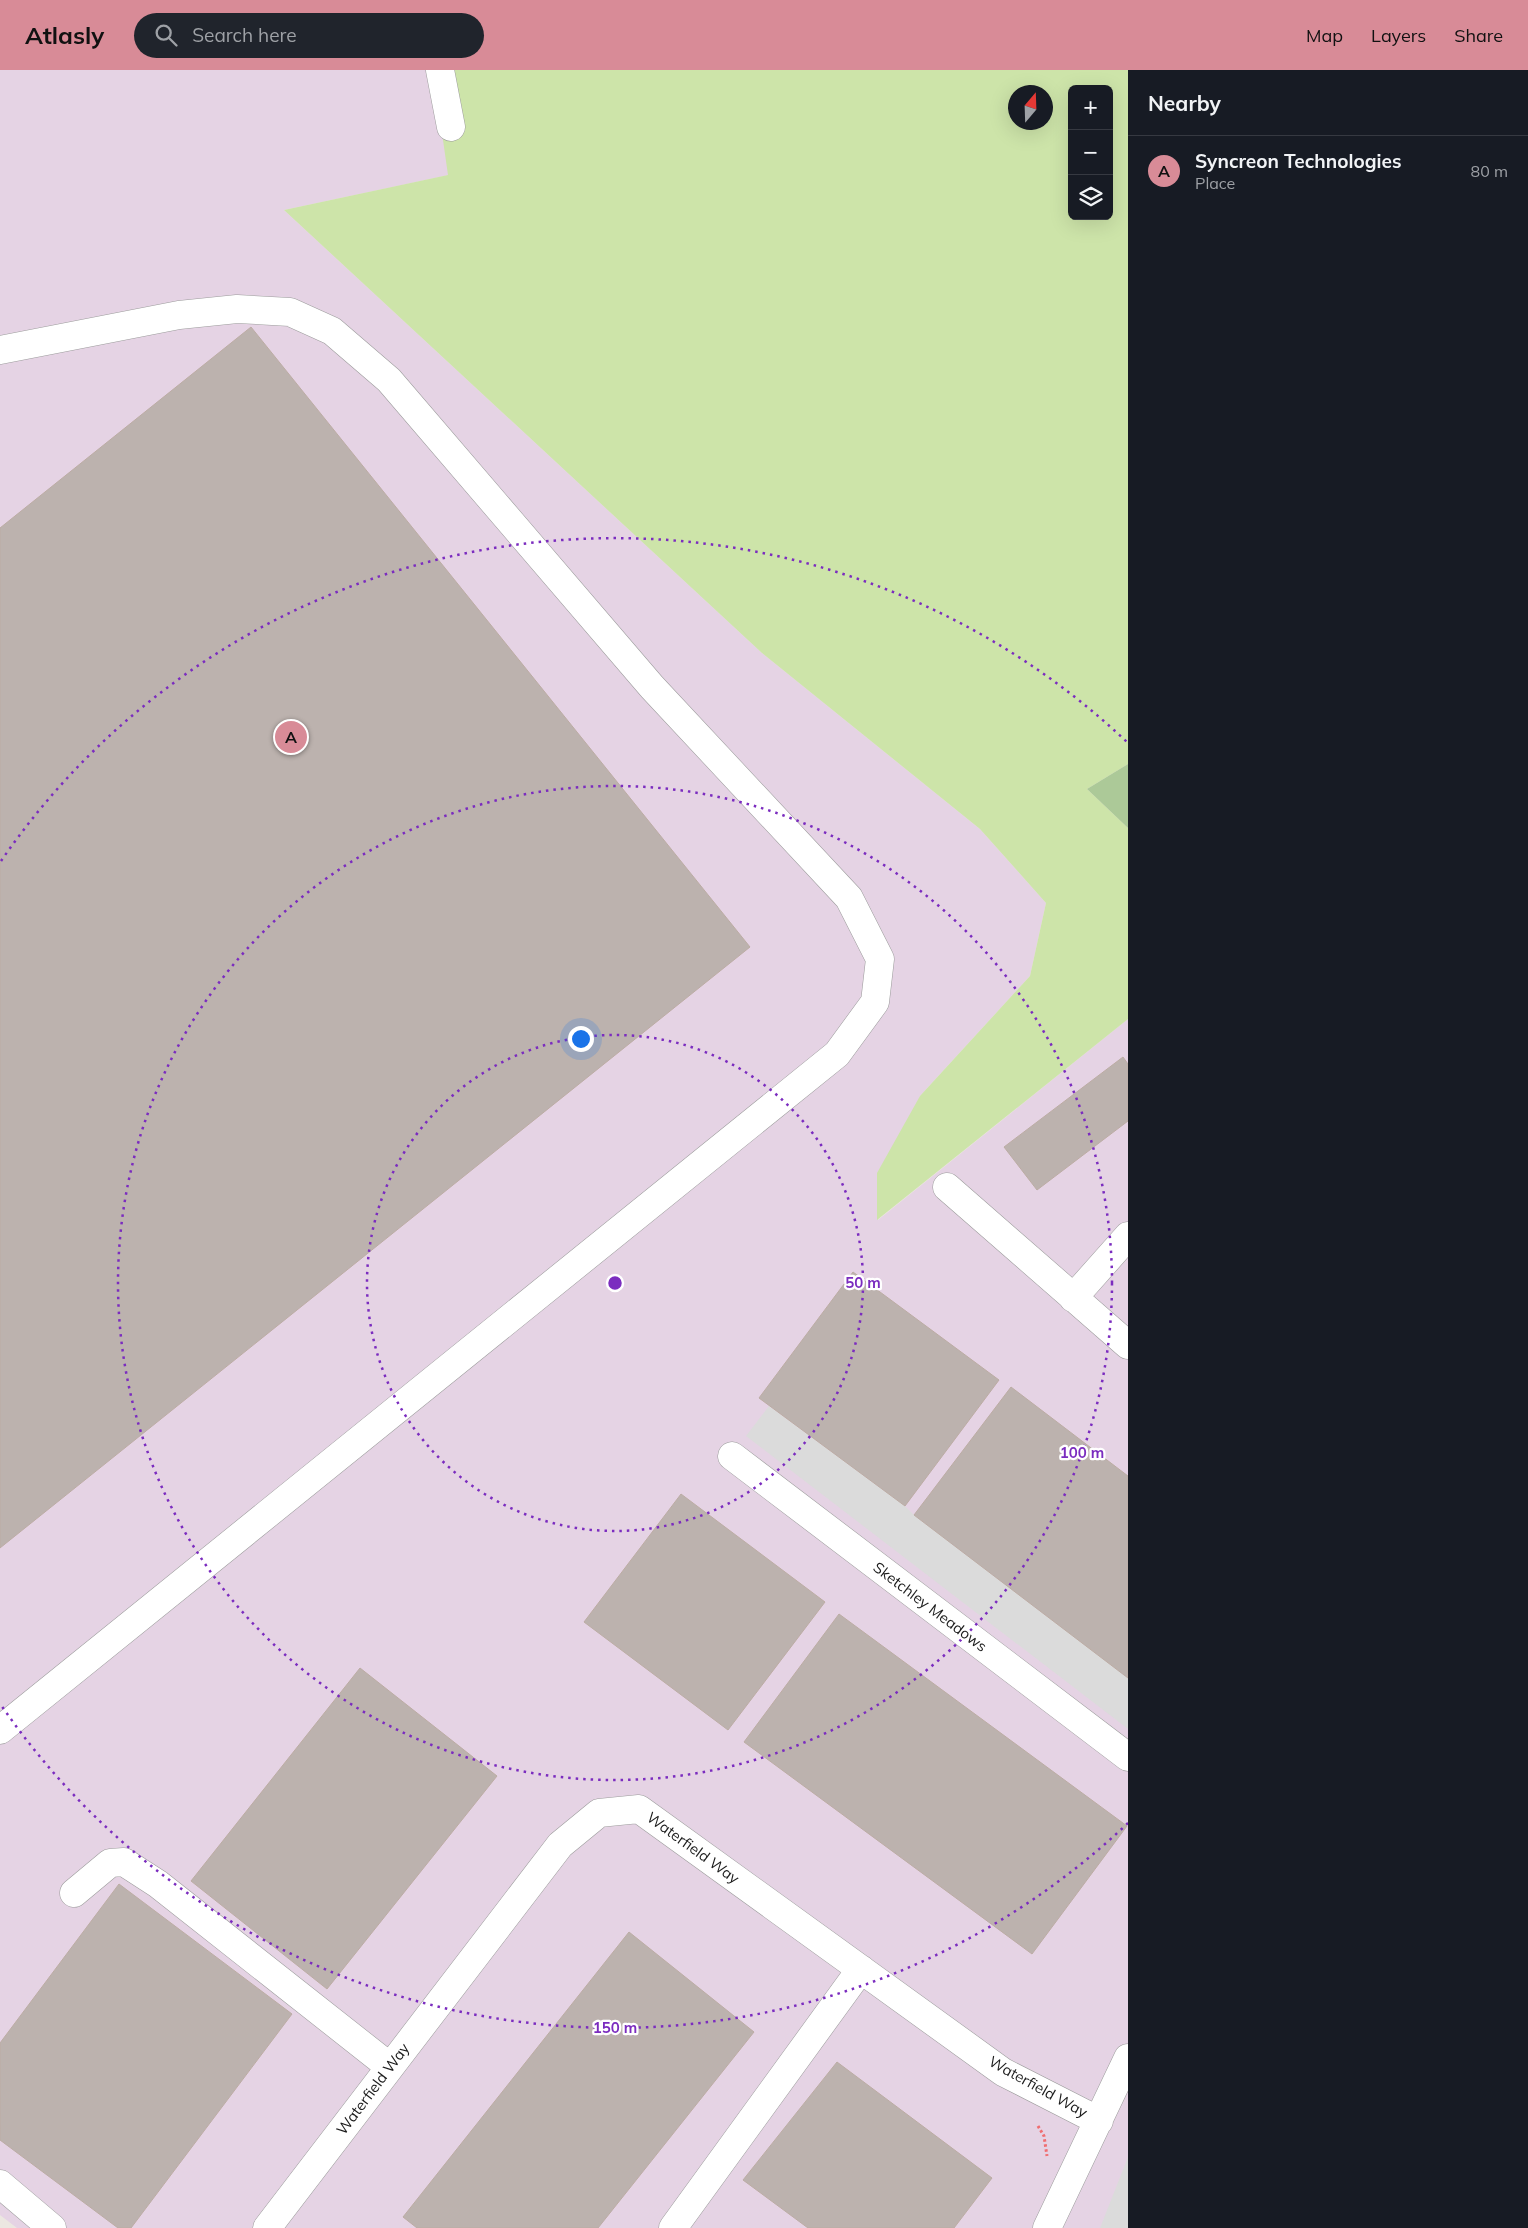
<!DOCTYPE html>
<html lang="en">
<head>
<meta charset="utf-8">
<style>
  :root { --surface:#171b24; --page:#20242c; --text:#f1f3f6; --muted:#9ea1a6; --line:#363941; --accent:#d88b97 }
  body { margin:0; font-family:Mulish,sans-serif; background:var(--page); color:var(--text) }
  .controls { position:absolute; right:15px; top:15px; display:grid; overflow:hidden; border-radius:8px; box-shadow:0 5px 20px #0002 }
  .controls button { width:45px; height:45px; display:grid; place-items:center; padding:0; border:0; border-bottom:1px solid var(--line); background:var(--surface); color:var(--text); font:25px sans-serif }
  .compass { position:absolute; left:1008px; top:15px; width:45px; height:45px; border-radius:50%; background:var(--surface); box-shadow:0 5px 20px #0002; rotate:19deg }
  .you { position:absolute; left:580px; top:968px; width:18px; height:18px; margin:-12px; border:4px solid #fff; border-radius:50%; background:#1a73e8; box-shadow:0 0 0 8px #1a73e833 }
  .badge { display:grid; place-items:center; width:32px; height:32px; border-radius:50%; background:var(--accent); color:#111; font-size:16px; font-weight:700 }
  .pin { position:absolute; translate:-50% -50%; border:2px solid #fff; box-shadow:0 1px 5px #0006 }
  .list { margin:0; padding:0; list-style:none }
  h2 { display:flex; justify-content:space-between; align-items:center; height:65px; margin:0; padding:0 20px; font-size:21px }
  h2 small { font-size:16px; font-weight:400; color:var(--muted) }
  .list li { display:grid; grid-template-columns:32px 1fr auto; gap:15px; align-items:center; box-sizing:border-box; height:70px; padding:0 20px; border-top:1px solid var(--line) }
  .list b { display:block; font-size:19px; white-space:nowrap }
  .list p { margin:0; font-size:16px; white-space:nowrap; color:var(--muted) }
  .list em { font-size:16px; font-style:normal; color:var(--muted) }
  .icon { flex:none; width:28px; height:28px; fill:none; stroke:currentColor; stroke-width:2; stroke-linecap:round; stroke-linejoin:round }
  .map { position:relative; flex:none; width:1128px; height:2158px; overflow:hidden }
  header { display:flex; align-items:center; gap:30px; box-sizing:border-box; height:70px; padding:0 25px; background:var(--accent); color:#111 }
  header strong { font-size:24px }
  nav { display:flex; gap:28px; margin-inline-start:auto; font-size:18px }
  .search { width:350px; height:45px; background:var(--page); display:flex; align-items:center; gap:12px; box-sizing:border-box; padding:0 18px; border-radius:28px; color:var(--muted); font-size:19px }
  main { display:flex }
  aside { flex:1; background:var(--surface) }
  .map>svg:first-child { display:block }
  .industrial { fill:#e5d3e4 }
  .grass { fill:#cde4a9; fill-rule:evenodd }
  .forest { fill:#acc998 }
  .parking { fill:#dbdbdb }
  .building { fill:#bcb2ae; stroke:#bcaca4 }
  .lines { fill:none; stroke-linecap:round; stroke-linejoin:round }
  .minor-casing { stroke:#9c9c9c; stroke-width:29 }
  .path { stroke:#f06d70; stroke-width:3; stroke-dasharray:2.5 2.5; stroke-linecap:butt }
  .minor { stroke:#fff; stroke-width:28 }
  .ring { fill:none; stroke:#7b2cbf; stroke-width:2.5; stroke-dasharray:2.5 5 }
  .labels { text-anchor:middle; stroke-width:4.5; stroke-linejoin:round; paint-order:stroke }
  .street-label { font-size:15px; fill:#1b1b1b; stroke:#fff }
  .centre { fill:#7b2cbf; stroke:#fff; stroke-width:2.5 }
  .ring-label { font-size:15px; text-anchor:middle; font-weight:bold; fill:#7b2cbf; stroke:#fff; stroke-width:4.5; stroke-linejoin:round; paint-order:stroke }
</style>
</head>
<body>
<header>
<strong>Atlasly</strong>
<div class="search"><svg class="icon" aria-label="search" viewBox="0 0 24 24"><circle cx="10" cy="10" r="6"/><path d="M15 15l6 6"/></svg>Search here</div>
<nav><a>Map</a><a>Layers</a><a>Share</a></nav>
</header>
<main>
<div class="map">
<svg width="1128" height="2158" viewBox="0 0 1128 2158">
  <rect width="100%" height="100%" fill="#ece7e1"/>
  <path class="industrial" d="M0,0H433L449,105L284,140L762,583L980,759L1046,833L1030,906L920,1026L878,1150L1128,949V2158H17L0,2145Z"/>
  <path class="grass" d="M433,0H1128V694L1087,719L1128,758V949L877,1150V1103L920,1026L1030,906L1046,833L980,759L762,583L284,140L448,105ZM1072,19H1109V146H1072ZM1016,22H1046V52H1016Z"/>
  <path class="forest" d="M1128,694V758L1087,719Z"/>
  <path class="parking" d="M769,1336L905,1436L914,1445L1128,1608V1659L746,1366Z
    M1128,2087V2158H1100Z"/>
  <path class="building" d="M251,257L750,877L0,1478V458Z
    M1123,987L1128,994V1051L1037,1120L1004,1077Z
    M853,1202L999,1310L905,1436L759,1328Z
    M1011,1317L1128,1406V1608L914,1445Z
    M681,1424L825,1532L728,1660L584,1552Z
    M839,1544L1127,1756L1032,1884L744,1672Z
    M360,1598L497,1706L327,1919L191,1811Z
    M119,1814L292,1944L131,2158H118L0,2070V1973Z
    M629,1862L754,1962L598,2158H417L403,2147Z
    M837,1992L992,2108L954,2158H808L743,2110Z"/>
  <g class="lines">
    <defs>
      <path id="minor" d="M440,0L451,57
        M0,280L179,245L237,239L290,242L332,261L389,310L652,617L849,828L880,889L875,932L837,984L0,1660
        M947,1117L1128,1275
        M1073,1228L1128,1166
        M732,1386L1128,1687
        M74,1823L110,1793L124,1792L158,1814L390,1997
        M0,2114L52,2158
        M267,2158L560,1775L599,1743L639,1739L1003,2002L1099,2051
        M673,2158L861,1899
        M1047,2158L1128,1988"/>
    </defs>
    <use href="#minor" class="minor-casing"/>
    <path class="path" d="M1038,2056L1044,2066L1047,2086"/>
    <use href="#minor" class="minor"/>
  </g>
  <g class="ring">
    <circle cx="615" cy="1213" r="248"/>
    <circle cx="615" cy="1213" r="497"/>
    <path d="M1128 1753A745 745 0 0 1 1 1635M1 791A745 745 0 0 1 1128 673"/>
  </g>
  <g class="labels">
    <g class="street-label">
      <text transform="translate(930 1537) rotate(37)" y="5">Sketchley Meadows</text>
      <text transform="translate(693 1778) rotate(36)" y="5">Waterfield Way</text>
      <text transform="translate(1038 2017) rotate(29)" y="5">Waterfield Way</text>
      <text transform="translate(373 2019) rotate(-53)" y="5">Waterfield Way</text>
    </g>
  </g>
  <circle cx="615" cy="1213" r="8" class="centre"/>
  <g class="ring-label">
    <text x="863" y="1218">50 m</text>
    <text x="1082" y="1388">100 m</text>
    <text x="615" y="1963">150 m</text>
  </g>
</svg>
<div class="controls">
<button>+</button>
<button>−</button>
<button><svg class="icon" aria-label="layers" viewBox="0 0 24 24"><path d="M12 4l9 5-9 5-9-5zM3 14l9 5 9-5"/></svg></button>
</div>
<svg class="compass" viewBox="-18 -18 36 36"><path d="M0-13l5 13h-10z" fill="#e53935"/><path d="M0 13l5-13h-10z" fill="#9ea1a6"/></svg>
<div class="you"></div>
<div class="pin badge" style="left:291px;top:667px">A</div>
</div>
<aside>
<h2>Nearby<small></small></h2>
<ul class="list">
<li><span class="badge">A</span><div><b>Syncreon Technologies</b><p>Place</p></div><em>80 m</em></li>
</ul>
</aside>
</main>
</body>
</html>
